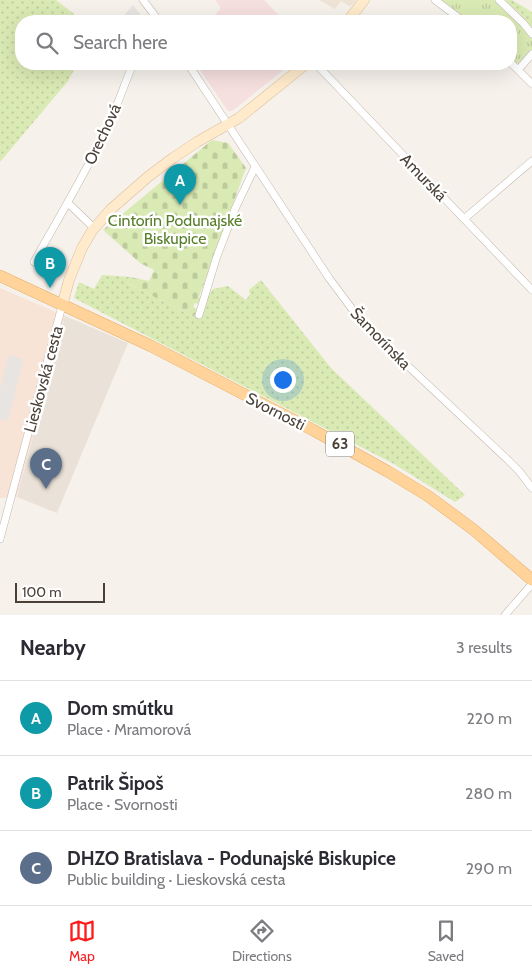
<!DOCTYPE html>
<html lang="en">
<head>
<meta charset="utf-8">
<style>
  :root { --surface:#fff; --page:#f2f2f3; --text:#2b2b33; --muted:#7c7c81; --line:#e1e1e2; --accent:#fd1b1c }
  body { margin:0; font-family:Cabin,sans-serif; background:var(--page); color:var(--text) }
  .scale { position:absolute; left:15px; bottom:12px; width:90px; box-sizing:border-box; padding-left:5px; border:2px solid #4a4038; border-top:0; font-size:14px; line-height:18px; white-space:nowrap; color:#4a4038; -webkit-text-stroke:4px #fff; paint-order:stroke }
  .you { position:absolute; left:282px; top:379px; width:18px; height:18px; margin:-12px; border:4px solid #fff; border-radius:50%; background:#1a73e8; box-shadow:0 0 0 8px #1a73e833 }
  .badge { display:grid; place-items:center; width:32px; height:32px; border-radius:50%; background:var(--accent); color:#fff; font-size:16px; font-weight:700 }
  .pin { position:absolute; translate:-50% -41px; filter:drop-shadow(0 1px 2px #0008) }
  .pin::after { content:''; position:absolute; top:26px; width:18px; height:15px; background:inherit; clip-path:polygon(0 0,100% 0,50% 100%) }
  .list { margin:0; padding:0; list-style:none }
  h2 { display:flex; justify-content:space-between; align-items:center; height:65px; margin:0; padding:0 20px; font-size:21px }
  h2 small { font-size:16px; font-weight:400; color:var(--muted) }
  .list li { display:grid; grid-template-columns:32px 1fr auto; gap:15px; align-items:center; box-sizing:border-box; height:75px; padding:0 20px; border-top:1px solid var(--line) }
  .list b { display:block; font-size:19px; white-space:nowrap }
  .list p { margin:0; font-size:16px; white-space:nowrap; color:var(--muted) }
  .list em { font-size:16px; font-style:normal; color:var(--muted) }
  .icon { flex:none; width:28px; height:28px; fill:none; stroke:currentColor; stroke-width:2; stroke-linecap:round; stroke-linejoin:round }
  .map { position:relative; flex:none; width:532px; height:615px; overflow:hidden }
  .search { position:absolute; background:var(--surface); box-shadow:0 5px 20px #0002; left:15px; right:15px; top:15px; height:55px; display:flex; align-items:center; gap:12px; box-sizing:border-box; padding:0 18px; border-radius:20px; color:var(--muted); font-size:19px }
  .sheet { height:290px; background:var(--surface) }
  nav { display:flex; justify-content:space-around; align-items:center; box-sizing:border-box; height:70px; border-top:1px solid var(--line); background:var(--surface); font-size:14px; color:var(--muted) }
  nav a { display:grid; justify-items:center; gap:2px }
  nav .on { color:var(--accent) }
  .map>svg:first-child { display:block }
  .residential { fill:#eae2d9 }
  .commercial { fill:#f7e4d7 }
  .education { fill:#efe3d5 }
  .medical { fill:#f6dfdf }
  .grass { fill:url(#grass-dots) }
  .cemetery { fill:url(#cemetery-stones) }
  .park { fill:url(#park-tufts) }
  .parking { fill:#e7e4e2 }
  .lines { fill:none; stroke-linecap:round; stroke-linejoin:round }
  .street-casing { stroke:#c1b7ad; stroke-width:8 }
  .secondary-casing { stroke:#d9bf9d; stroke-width:11 }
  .primary-casing { stroke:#e6ad68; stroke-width:12 }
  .street { stroke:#fff; stroke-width:7 }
  .secondary { stroke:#ffeacb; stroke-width:10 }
  .primary { stroke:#ffd39a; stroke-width:11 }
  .labels { text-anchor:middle; stroke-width:5; stroke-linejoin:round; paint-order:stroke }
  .shield { fill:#fff; stroke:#807974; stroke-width:1 }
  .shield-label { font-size:15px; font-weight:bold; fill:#4a4038 }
  .street-label { font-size:16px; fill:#4a4038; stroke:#fff }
  .park-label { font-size:16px; fill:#577e29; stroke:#fff }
</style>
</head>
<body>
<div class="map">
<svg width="532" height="615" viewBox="0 0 532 615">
  <defs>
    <pattern id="grass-dots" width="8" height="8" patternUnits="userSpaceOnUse" patternTransform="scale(1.25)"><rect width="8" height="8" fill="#daeab4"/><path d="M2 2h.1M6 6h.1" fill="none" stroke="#bdca9c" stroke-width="1.8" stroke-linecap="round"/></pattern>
    <pattern id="cemetery-stones" width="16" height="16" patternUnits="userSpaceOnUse" patternTransform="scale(1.25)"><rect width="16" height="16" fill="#daeab4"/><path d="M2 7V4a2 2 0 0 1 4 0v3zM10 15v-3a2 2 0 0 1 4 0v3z" fill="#bdca9c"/></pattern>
    <pattern id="park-tufts" width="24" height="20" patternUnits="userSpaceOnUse" patternTransform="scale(1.25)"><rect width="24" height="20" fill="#daeab4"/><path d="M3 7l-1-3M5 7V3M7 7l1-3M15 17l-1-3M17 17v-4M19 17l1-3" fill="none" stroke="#bdca9c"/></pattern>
  </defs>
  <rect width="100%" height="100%" fill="#f6f1eb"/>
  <path class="residential" d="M65,316L128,343L57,513L17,497Z"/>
  <path class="commercial" d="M0,288L65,316L17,497L2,498H0Z"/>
  <path class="education" d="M319,0H356L352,5L349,6L341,1L335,9Z"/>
  <path class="medical" d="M215,0H264L283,20L288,15L289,21H210L221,8Z
    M196,64H291L232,111H228Z"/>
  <path class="grass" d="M0,0H56L83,21H21V64H77L68,81L0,162Z
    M505,0H512L532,12V28L521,15Z
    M102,275L130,277L127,283L194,317L213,289L228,286L246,300L250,294L249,290L261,280L331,368L465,495L455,502L394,464L74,298L79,282L94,289Z"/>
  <path class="cemetery" d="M212,140L228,143L246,168L199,297L201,298L198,304L195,303L193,307L197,309L194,317L127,283L130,277L149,281L154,270L140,263L103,230Z"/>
  <path class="park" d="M440,0H494L523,27L532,39V50L518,63H515L511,60V21H468Z"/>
  <path class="parking" d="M133,5L143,18L142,21H119Z
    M9,355L23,360L8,421L0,419V389Z"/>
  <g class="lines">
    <defs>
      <path id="street" d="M143,0L159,21
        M435,0L463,21
        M499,0L523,23L532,34
        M511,63L532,84
        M188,64L329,278L358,317L376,336L508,460L519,471L532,488
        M316,64L532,290
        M518,70L532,54
        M68,203L94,228
        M464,219L532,161
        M34,262C59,217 85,174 107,128C117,107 124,85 133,64
        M199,315L216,259L235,209L255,167
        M0,539L62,306
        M505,615L532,584"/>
      <path id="secondary" d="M348,21L364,0
        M62,306L69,280L82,248L92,231L110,210L149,176L173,158L197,142L239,118L306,64"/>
      <path id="primary" d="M0,276L151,346L313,430L387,471L428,496L474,530L532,580"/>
    </defs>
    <use href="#street" class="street-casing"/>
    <use href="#secondary" class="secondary-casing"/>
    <use href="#primary" class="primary-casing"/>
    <use href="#street" class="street"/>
    <use href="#secondary" class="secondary"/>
    <use href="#primary" class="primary"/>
  </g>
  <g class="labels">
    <rect class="shield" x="326" y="431.5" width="28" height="25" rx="4"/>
    <g class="shield-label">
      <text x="340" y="449">63</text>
    </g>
    <g class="street-label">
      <text transform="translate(102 134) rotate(-65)" y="6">Orechová</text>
      <text transform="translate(424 177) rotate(46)" y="6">Amurská</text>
      <text transform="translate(381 338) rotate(46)" y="6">Šamorínska</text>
      <text transform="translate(43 379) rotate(-75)" y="6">Lieskovská cesta</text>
      <text transform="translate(276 411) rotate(27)" y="6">Svornosti</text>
    </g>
    <g class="park-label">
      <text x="175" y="226">Cintorín Podunajské<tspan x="175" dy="18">Biskupice</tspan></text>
    </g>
  </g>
</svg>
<div class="scale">100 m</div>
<div class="you"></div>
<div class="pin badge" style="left:180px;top:205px;background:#0f9aa8">A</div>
<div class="pin badge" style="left:50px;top:288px;background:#0f9aa8">B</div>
<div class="pin badge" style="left:46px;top:489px;background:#5c6f8a">C</div>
<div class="search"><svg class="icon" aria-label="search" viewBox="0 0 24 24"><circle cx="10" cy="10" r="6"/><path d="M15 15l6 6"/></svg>Search here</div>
</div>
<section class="sheet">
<h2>Nearby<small>3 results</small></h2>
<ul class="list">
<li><span class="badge" style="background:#0f9aa8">A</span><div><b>Dom smútku</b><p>Place · Mramorová</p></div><em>220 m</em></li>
<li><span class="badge" style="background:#0f9aa8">B</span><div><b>Patrik Šipoš</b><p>Place · Svornosti</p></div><em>280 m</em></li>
<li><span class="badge" style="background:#5c6f8a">C</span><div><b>DHZO Bratislava - Podunajské Biskupice</b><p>Public building · Lieskovská cesta</p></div><em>290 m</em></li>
</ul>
</section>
<nav>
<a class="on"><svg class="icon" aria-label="map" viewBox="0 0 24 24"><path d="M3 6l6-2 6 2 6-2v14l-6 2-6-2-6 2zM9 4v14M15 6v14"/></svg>Map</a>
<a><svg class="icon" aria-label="directions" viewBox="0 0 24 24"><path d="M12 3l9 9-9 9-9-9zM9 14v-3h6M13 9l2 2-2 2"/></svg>Directions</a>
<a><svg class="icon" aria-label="saved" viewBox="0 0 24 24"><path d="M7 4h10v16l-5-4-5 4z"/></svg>Saved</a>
</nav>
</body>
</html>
